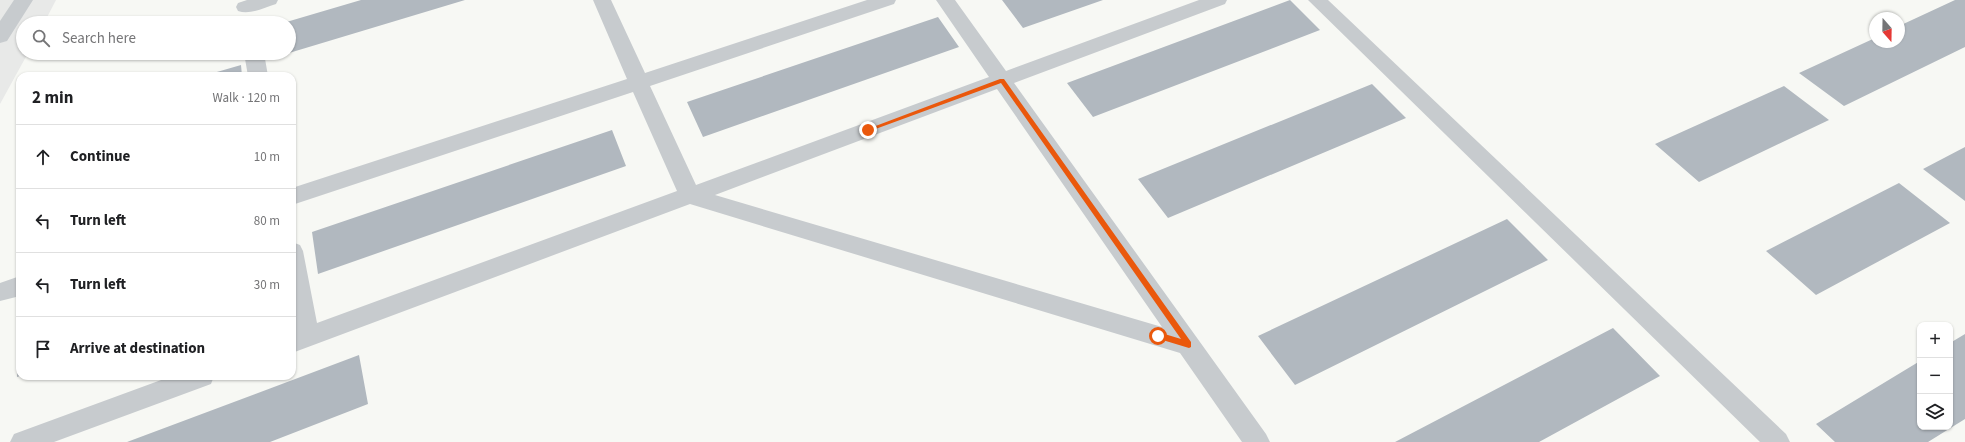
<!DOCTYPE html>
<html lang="en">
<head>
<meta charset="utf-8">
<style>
  :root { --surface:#fff; --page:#f6f6f6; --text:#202124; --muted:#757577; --line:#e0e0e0 }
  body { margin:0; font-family:"Source Sans 3",sans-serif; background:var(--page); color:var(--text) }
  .controls { position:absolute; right:12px; bottom:12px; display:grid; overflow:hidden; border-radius:8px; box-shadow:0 1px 3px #0004 }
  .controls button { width:36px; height:36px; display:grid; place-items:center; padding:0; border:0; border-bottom:1px solid var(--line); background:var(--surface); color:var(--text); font:20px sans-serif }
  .compass { position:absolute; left:1869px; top:12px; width:36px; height:36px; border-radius:50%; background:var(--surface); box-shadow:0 1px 3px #0004; rotate:160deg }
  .stop { position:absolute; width:12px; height:12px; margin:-9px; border:3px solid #ea580c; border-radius:50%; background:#fff }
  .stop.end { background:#ea580c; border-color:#fff; box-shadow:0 1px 4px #0008 }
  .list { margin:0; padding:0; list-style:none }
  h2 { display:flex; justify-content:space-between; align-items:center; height:52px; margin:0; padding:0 16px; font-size:17px }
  h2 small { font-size:13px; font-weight:400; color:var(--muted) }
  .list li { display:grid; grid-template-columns:26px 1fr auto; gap:12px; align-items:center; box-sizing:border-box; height:64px; padding:0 16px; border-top:1px solid var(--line) }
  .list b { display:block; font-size:15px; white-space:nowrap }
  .list em { font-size:13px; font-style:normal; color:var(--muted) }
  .icon { flex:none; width:22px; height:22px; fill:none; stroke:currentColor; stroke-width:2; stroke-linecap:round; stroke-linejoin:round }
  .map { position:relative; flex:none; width:1965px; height:442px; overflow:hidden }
  .search { position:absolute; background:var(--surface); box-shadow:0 1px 3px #0004; left:16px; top:16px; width:280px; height:44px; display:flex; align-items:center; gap:10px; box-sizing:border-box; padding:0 14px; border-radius:22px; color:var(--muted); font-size:15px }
  .panel { position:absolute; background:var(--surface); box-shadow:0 1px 3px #0004; left:16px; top:72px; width:280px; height:308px; border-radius:12px }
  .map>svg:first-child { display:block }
  .built { fill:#e8e9e8 }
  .building { fill:#b1b8bf }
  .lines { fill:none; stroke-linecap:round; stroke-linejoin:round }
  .minor { fill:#c7cbce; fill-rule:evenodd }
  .route { fill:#ea580c }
</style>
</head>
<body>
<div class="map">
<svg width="1965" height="442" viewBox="0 0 1965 442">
  <rect width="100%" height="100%" fill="#f7f8f4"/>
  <path class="built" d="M0,0H56L44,23H23V53H28L0,104Z"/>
  <path class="building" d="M361,0H465L289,53V23H283Z
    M1002,0H1103L1023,28Z
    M1290,0L1320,30L1093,117L1067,83Z
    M1955,0H1965V47L1844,106L1799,73L1875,38V42H1899V26Z
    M938,17L959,47L703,137L687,102Z
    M241,65L242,76H203Z
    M1372,84L1406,118L1168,218L1138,179Z
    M1784,86L1829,120L1699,182L1655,144Z
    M612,130L626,166L318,274L312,232Z
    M1965,147V201L1923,169Z
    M1899,183L1950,223L1816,295L1766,251Z
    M1507,219L1548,260L1295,385L1258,336Z
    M1613,328L1660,376L1539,442H1395Z
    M1965,334V419L1928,442H1835L1816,424L1920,361V427H1950V343Z
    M19,347L20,376L17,377Z
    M359,355L368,404L270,442H127Z"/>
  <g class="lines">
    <path class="minor" d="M14,0H33L7,41L0,43V21Z
      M247,0H278L276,4C264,8 250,15 238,11L236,7L238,3Z
      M593,0H611L645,73L867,0H896L894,4L650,86L696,185L989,77L936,0H955L1006,71L1199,0H1227L1225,4L1014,83L1266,434L1270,442H1242L1180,353L690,204L292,353V333L295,331L292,314V242L300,245L303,251L317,323L677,191L633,92L292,205V188L627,79ZM997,89L1162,327L715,195Z
      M1308,0H1328L1786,434L1790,442H1760Z
      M244,53H264L268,76H248Z
      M20,276V296L0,301V283Z
      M172,376H214L211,384L54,442H10L14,434Z"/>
  </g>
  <path class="route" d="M1000,79H1004L1191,342V347L1189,348L1156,338V333L1158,332L1181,339L1001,83L870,131L865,130Z"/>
</svg>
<div class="controls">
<button>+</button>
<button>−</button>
<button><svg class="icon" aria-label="layers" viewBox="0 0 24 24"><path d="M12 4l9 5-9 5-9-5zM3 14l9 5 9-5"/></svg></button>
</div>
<svg class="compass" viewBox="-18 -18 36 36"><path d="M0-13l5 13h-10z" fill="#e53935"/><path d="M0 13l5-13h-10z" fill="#757577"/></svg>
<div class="stop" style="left:1158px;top:336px"></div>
<div class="stop end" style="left:868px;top:130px"></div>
<div class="search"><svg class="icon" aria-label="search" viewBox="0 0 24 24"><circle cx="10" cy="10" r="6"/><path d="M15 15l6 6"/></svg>Search here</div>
<section class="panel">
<h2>2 min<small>Walk · 120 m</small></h2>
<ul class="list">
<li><svg class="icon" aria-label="ahead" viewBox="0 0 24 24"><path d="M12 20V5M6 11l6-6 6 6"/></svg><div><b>Continue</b></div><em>10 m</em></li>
<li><svg class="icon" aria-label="left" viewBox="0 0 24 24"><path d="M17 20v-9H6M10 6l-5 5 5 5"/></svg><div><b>Turn left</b></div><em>80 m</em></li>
<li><svg class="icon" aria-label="left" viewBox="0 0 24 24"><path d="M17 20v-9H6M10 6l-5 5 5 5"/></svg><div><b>Turn left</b></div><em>30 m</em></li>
<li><svg class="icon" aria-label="arrive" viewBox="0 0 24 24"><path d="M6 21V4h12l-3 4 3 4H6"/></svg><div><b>Arrive at destination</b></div></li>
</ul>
</section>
</div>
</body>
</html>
